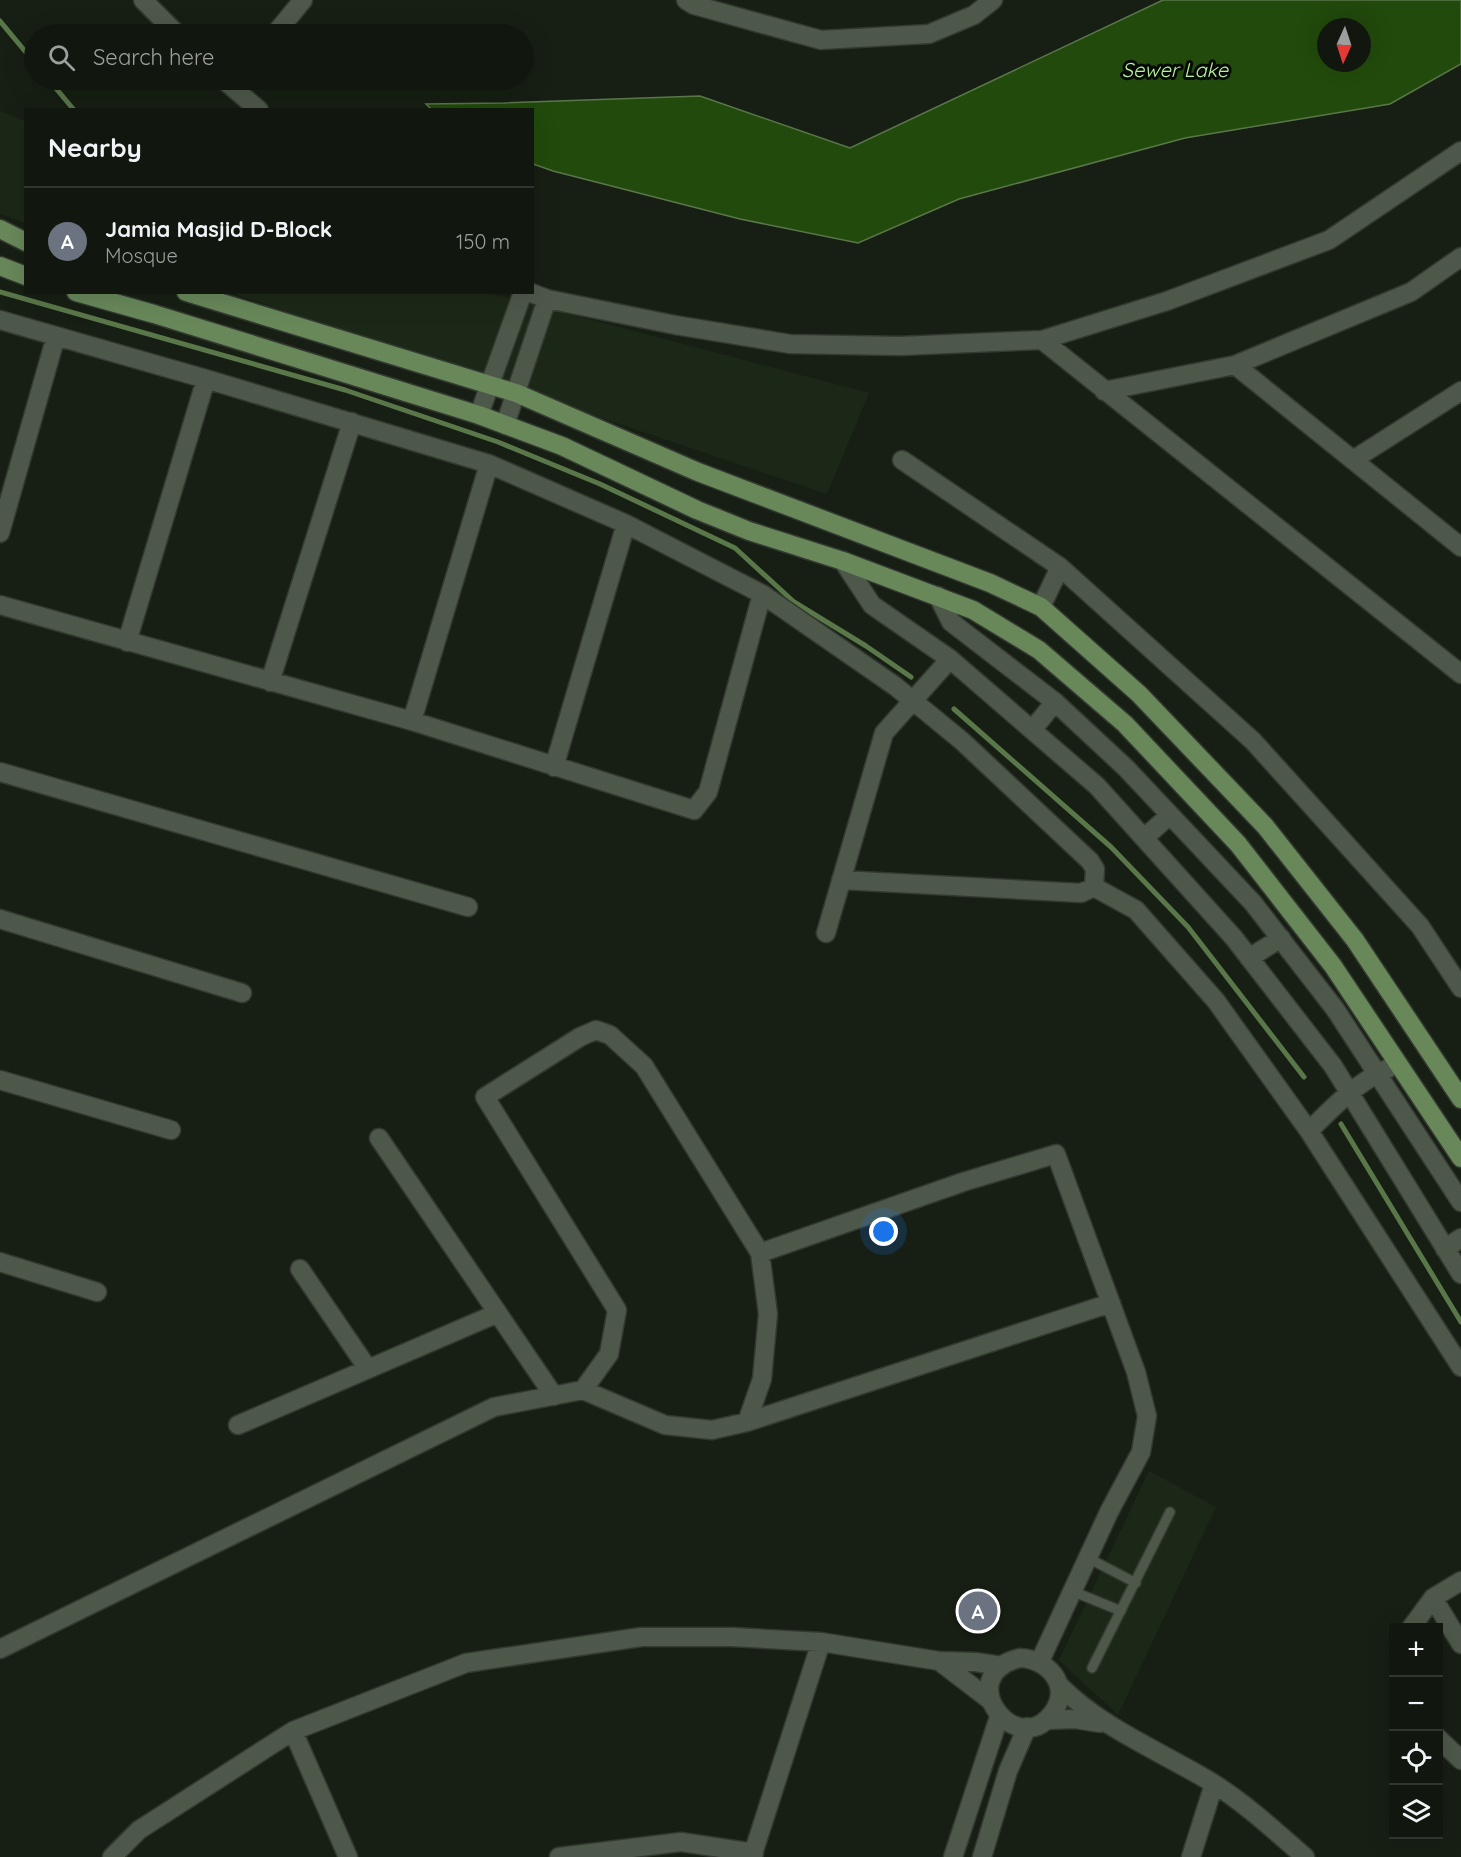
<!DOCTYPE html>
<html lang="en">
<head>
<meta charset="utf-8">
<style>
  :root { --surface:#11170f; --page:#1a2018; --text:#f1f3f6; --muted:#9c9f9e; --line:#30362f; --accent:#7c3aed }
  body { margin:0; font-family:Quicksand,sans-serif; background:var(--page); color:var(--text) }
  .controls { position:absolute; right:18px; bottom:18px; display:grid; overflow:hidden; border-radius:0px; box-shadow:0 6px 24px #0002 }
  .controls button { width:54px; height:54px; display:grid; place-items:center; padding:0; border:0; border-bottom:2px solid var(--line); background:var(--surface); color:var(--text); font:30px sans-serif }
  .compass { position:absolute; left:1317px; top:18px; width:54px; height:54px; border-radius:50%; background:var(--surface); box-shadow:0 6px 24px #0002; rotate:183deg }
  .you { position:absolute; left:884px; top:1232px; width:21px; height:21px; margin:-15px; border:4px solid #fff; border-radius:50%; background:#1a73e8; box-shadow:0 0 0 9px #1a73e833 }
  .badge { display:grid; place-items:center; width:39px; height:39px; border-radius:50%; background:var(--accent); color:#fff; font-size:20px; font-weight:700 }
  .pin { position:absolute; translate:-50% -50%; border:3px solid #fff; box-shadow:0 2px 6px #0006 }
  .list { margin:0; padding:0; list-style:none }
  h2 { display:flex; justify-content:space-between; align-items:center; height:78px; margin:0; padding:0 24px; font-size:26px }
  h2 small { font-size:20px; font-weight:400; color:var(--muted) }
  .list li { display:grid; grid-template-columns:39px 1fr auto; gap:18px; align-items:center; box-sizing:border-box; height:108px; padding:0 24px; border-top:2px solid var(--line) }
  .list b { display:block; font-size:22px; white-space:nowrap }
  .list p { margin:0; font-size:20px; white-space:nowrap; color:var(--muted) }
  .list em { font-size:20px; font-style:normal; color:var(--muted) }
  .icon { flex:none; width:33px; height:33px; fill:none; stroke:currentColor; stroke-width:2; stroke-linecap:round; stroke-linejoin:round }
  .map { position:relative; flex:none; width:1461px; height:1857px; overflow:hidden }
  .search { position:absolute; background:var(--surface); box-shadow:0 6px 24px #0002; left:24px; top:24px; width:510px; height:66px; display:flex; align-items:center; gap:15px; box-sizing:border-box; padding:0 21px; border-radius:33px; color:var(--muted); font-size:22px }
  .panel { position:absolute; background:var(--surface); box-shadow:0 6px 24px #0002; left:24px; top:108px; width:510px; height:186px; border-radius:0px }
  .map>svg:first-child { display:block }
  .built { fill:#1c2817 }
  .water { fill:#224a0c; stroke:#5a774a; stroke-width:1.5; fill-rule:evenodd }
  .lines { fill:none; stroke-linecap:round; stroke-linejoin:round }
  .stream { stroke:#5a774a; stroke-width:5 }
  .lane-casing { stroke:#333931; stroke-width:12 }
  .street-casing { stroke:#333931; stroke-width:21 }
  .secondary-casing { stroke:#333931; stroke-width:21 }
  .primary-casing { stroke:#333931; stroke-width:21 }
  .lane { stroke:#4e584a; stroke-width:9 }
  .street { stroke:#4e584a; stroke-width:18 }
  .secondary { stroke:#4e584a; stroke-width:18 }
  .primary { stroke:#68885a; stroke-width:18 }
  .labels { text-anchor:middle; stroke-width:6; stroke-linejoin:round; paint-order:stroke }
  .water-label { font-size:20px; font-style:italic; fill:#b4f19b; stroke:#050804 }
</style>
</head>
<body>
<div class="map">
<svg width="1461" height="1857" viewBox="0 0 1461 1857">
  <rect width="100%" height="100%" fill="#171f14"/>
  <path class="built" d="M0,111L25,121V223L0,214Z
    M232,293H489L869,393L827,494Z
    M1149,1471L1216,1507L1118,1715L1059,1660Z"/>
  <path class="water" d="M1163,0H1461V64L1390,104L1185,138L959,199L858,243L740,219L553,171L533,164L532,110L431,109L426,104L504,103L700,96L850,148ZM1326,27H1362V63H1326Z"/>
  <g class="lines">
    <path class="stream" d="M0,21L34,62
      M49,80L74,110
      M0,292L345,390L498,442L600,484L735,548L794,602L866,646L911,677
      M954,709L1111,847L1188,927L1304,1077
      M1341,1124L1461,1322"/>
    <defs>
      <path id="lane" d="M1088,1558L1136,1583
        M1072,1591L1121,1611
        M1092,1668L1170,1512"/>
      <path id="street" d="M143,0L177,34
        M686,0L694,5L821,40L929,34L974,15L993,0
        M275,34L303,0
        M224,80L259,110
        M529,292L547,299L675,325L790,344L900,346L1042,340L1167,301L1329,240L1461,151
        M0,320L206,379L489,464L626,524L762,594L895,686L962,741L1090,861L1095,869L1094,887
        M1042,340L1461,674
        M1235,365L1461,547
        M1104,391L1235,365L1411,292L1461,257
        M479,415L523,292
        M505,425L547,299
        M902,460L1060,567L1253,741L1420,926L1461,988
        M1353,460L1461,391
        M0,533L56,336
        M938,596L951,622L1055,702L1126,768L1253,903L1335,1009L1461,1202
        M0,605L412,721L694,810L708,792L762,594
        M1041,607L1060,567
        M127,642L206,379
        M950,659L1097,786L1234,938L1333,1066L1461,1274
        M270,682L352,422
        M412,721L489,464
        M1032,730L1055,702
        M554,767L626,524
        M0,772L468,907
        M1144,838L1170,815
        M841,880L1081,893L1094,887
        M1094,887L1136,910L1216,1001L1309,1131L1461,1367
        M0,919L242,993
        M826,933L884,733L950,659L872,605L843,561
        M1249,958L1281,938
        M0,1080L171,1130
        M1309,1131C1333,1107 1357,1082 1389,1068
        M379,1138L554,1396
        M1445,1249L1461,1238
        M760,1253L644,1066L610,1035L596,1030L580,1037L485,1097L617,1310L609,1354L583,1390L665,1425L712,1430L747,1422L762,1379L768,1314L760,1253L963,1182L1056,1154L1136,1372L1147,1416L1141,1452L1109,1512L1040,1661
        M0,1262L97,1292
        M300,1269L368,1369
        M747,1422L1111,1303
        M238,1425L498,1313
        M1433,1598L1461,1644
        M1411,1628L1433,1598L1461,1581
        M0,1649L494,1407L583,1390
        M939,1661L990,1700
        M1060,1686C1103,1729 1160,1751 1211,1782C1245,1803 1275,1831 1305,1857
        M1046,1720L1075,1719L1100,1723
        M293,1731L348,1857
        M1438,1738L1461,1760
        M112,1857L139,1830L293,1731L466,1663L641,1637H732L821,1642L939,1661L975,1662L1002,1666
        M559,1857L681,1842L754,1853
        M752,1857L821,1642
        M1191,1857L1214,1784"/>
      <path id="secondary" d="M1020,1658C1048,1659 1071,1685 1054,1711C1018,1765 949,1675 1020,1658Z
        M953,1857L999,1717
        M982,1857L1008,1771L1027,1727"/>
      <path id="primary" d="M0,229L26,242
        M0,266L26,276
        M76,292L154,314L479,415L562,446L697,510L749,531L843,561L973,610L1039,650L1125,724L1238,844L1333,966L1461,1158
        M186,292L516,393L698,472L990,583L1041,607L1139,694L1265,826L1355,940L1461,1099"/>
    </defs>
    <use href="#lane" class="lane-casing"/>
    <use href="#street" class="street-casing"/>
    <use href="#secondary" class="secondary-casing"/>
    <use href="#primary" class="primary-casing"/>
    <use href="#lane" class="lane"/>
    <use href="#street" class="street"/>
    <use href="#secondary" class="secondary"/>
    <use href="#primary" class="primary"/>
  </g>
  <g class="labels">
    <g class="water-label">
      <text x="1175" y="77">Sewer Lake</text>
    </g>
  </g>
</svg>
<div class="controls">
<button>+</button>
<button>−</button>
<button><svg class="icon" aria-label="locate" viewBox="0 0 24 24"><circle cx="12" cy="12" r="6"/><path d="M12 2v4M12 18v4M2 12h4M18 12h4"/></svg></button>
<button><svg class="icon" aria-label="layers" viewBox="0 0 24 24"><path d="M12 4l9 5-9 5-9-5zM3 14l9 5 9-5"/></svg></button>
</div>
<svg class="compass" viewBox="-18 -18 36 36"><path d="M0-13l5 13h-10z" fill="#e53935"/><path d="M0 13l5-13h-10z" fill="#9c9f9e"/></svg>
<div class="you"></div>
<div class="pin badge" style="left:978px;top:1611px;background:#6b7280">A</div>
<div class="search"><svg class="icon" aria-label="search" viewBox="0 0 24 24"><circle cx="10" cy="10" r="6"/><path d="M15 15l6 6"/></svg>Search here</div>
<section class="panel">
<h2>Nearby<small></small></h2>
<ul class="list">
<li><span class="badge" style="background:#6b7280">A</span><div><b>Jamia Masjid D-Block</b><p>Mosque</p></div><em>150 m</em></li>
</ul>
</section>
</div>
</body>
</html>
